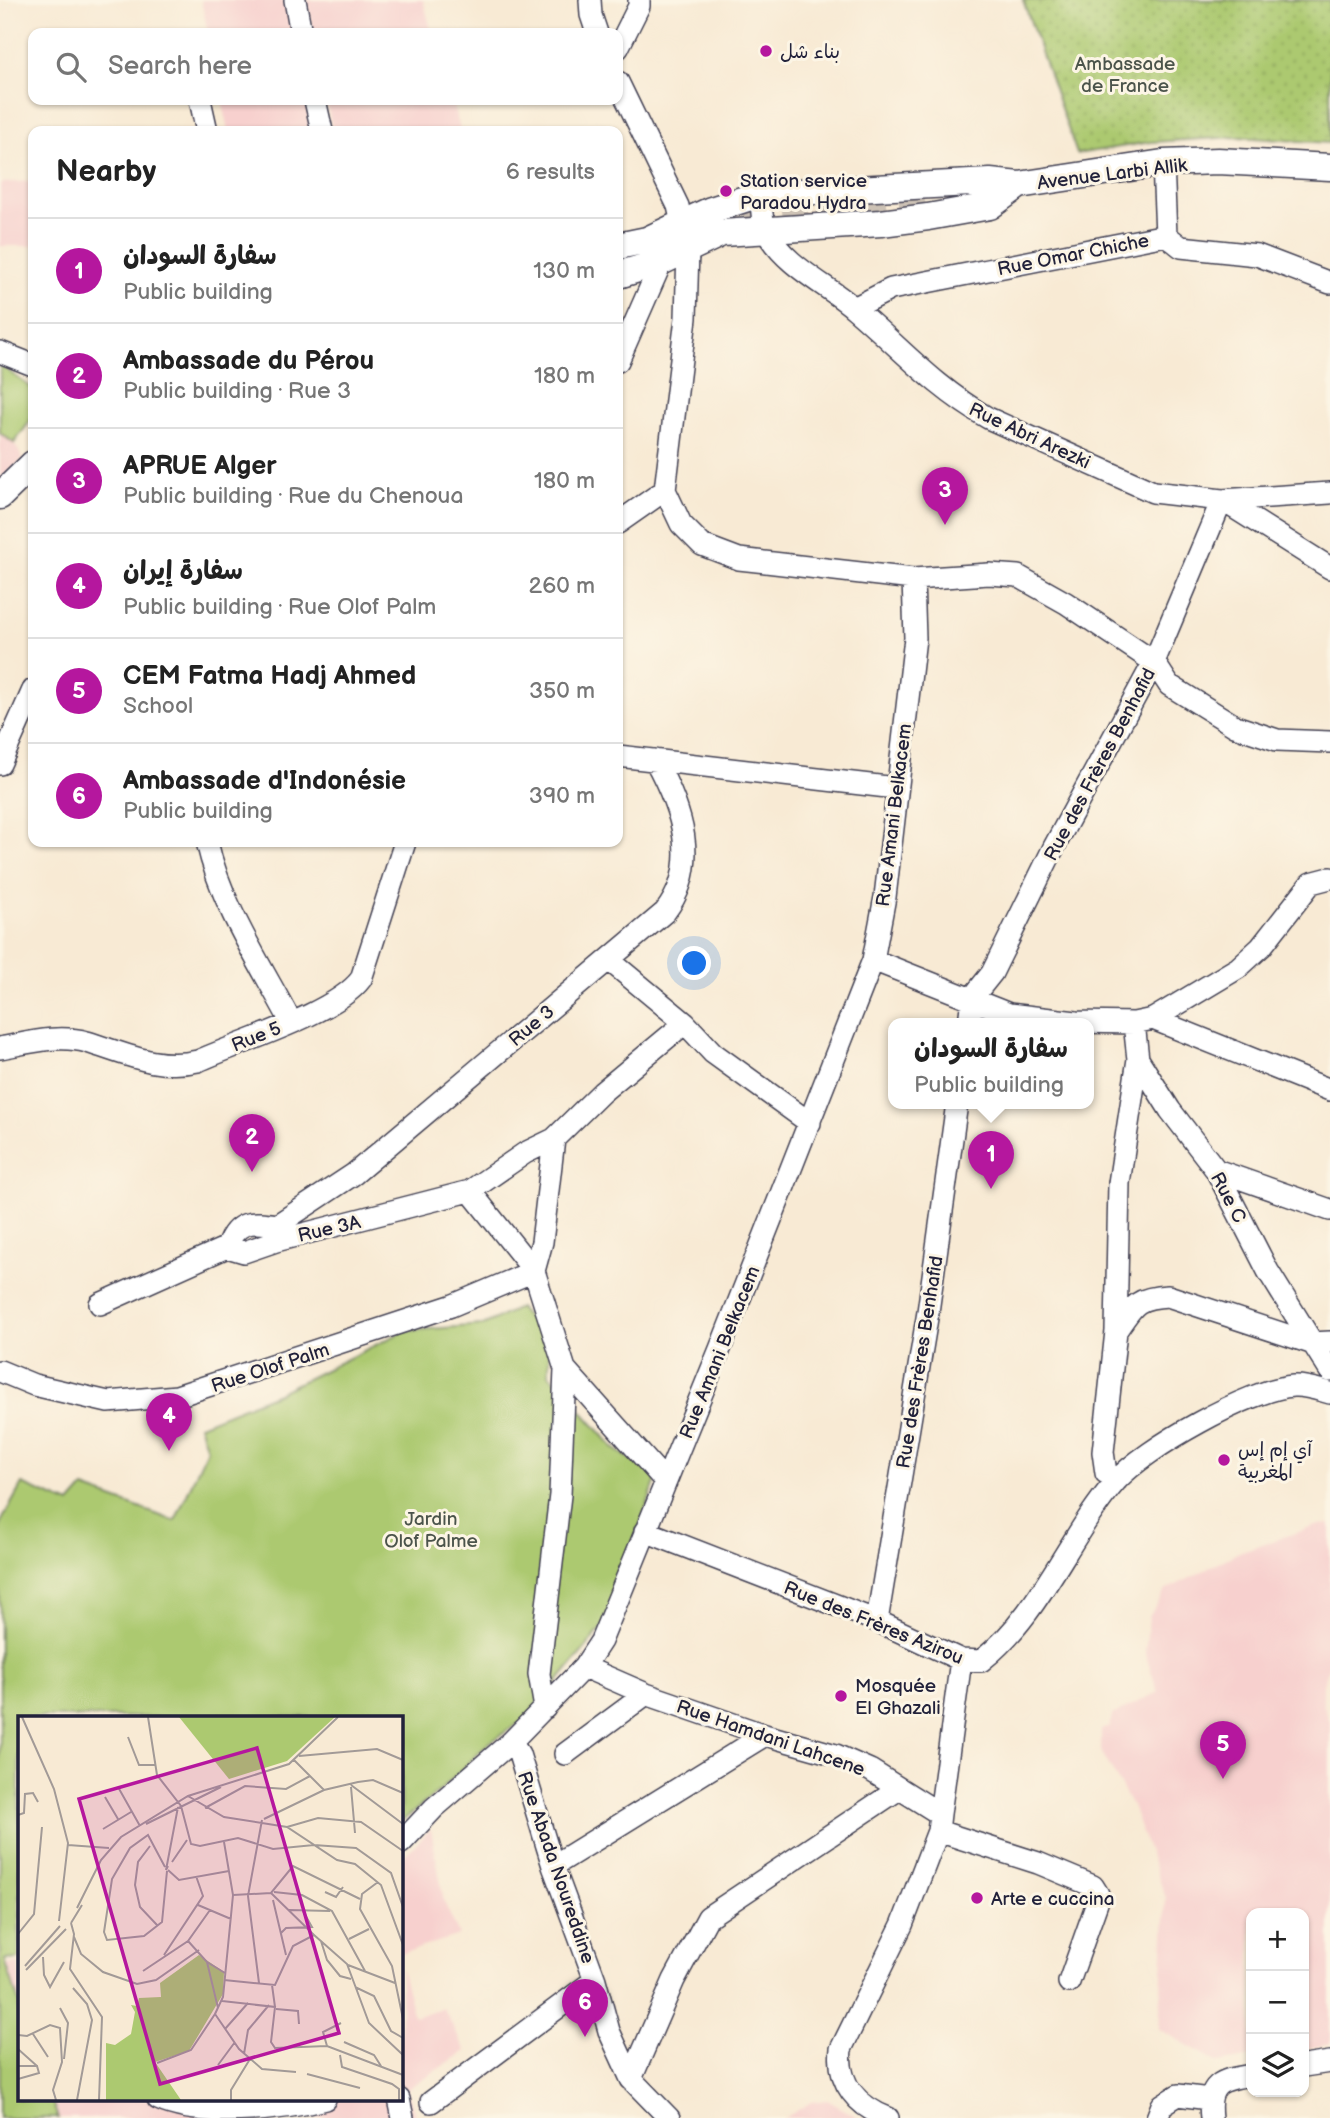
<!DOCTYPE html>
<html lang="en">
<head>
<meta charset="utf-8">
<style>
  :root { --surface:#fff; --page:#f2f2f2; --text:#222; --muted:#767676; --line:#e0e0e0; --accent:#b5179e }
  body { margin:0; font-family:"Balsamiq Sans","Playpen Sans Arabic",sans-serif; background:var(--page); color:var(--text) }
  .controls { position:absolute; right:21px; bottom:21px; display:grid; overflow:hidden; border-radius:14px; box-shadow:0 2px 5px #0004 }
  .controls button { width:63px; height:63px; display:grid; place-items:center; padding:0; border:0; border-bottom:2px solid var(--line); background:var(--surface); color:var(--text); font:35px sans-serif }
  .you { position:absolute; left:695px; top:964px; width:24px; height:24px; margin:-18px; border:5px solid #fff; border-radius:50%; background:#1a73e8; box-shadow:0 0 0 10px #1a73e833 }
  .badge { display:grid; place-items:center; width:46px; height:46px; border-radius:50%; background:var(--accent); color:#fff; font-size:23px; font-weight:700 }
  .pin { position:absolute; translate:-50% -58px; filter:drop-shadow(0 2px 4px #0008) }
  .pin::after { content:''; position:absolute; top:37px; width:24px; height:21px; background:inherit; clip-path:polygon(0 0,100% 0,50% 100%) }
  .popup { position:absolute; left:888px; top:1018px; width:206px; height:91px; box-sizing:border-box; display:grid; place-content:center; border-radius:14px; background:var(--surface); filter:drop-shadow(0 2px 5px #0005); font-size:23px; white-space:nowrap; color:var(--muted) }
  .popup b { font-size:26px; color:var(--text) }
  .popup::after { content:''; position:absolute; left:50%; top:100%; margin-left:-14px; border:14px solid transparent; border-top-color:var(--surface) }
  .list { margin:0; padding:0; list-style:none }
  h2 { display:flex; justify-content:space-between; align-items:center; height:91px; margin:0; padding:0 28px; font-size:30px }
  h2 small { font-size:23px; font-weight:400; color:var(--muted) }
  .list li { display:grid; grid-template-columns:46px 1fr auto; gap:21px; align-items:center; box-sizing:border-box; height:105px; padding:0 28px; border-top:2px solid var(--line) }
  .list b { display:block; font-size:26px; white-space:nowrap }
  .list p { margin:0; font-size:23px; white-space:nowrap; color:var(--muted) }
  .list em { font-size:23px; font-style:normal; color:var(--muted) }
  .icon { flex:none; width:38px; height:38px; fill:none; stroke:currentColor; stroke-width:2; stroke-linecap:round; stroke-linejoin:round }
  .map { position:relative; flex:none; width:1330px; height:2118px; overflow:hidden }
  .search { position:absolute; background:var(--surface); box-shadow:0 2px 5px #0004; left:28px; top:28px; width:595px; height:77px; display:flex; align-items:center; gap:18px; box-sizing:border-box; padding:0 24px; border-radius:14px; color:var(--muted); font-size:26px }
  .panel { position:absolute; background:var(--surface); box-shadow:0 2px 5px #0004; left:28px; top:126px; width:595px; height:721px; border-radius:14px }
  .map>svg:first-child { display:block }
  .built { fill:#f7d0ce }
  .grass { fill:url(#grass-dots); stroke:#677656; stroke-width:2 }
  .garden { fill:#acc970; stroke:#677656; stroke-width:2 }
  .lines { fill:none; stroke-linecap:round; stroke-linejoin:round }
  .major-tunnel { stroke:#cdc2b5; stroke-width:26; stroke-dasharray:26 13; stroke-linecap:butt }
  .minor-casing { stroke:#424052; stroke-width:24 }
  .major-casing { stroke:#424052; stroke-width:29 }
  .minor { stroke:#fff; stroke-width:21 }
  .major { stroke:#fff; stroke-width:26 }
  .poi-dot { fill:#b5179e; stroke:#fcf5e5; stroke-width:2.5 }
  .labels { text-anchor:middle; stroke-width:6; stroke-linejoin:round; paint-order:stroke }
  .poi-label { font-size:19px; fill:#22223b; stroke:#fcf5e5; text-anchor:start }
  .park-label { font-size:19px; fill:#4b544b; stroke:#fcf5e5 }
  .street-label { font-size:19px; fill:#22223b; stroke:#fcf5e5 }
  .inset-road { fill:none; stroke:#a29a97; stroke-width:2 }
  .view { fill:#b5179e; fill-opacity:0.15; stroke:#b5179e; stroke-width:3.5 }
  .inset-edge { fill:none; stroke:#22223b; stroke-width:3.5 }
</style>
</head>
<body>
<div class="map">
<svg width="1330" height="2118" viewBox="0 0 1330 2118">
  <defs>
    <pattern id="grass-dots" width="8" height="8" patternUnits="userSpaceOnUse" patternTransform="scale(1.75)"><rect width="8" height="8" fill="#acc970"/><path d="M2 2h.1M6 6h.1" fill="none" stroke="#94ac62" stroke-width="1.8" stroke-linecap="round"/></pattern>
  </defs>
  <rect width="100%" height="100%" fill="#fcf5e5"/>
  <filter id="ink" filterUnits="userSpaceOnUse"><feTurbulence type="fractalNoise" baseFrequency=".0143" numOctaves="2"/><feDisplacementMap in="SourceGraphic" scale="14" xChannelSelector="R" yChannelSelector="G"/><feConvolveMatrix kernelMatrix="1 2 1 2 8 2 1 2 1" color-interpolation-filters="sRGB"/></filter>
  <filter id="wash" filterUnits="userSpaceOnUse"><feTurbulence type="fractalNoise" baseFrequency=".00686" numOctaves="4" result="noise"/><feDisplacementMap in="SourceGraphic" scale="28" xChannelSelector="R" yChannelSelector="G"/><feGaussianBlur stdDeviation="1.57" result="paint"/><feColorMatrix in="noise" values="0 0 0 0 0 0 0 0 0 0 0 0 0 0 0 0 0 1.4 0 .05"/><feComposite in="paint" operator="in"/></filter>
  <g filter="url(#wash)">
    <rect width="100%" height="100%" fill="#f8ead4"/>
    <path class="built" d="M201,0H287L294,33H208Z
      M307,0H423L432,33H313Z
      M222,100H307L313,131H229Z
      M326,100H451L461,131H332Z
      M33,181V246H0V183Z
      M0,433L14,443L23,459L0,480Z
      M1330,1524V1661L1323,1685V1703L1330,1722V2044L1304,2049V1913H1251V2057L1219,2063L1159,2029L1166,1898L1132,1806L1101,1751V1730L1110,1727L1112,1715L1158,1692L1145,1653L1149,1617L1165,1591L1239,1552L1319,1525Z
      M431,1829L444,1902L459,1935L401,1954V1859Z
      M6,1964H19V2003Z
      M401,1968L414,2017L443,2008L466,2051L407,2089L416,2118H57L51,2099H401Z
      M827,2100L859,2118H785L811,2102Z"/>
    <path class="grass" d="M1023,0H1330V143L1237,137L1151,142L1077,154Z"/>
    <path class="garden" d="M0,365L33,389V417L14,443L0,433Z
      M519,1308L549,1341V1374L615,1449L657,1477L605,1624L530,1716L489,1743L443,1788L401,1822V1717H19V1959L5,1960L19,2003V2099H51L58,2118H0V1524L22,1484L70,1504L84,1488L175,1521L207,1449L199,1425L278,1393L404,1331L483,1325Z"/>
  </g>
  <g filter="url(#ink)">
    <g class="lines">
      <path class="major-tunnel" d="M706,228L750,216L934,196
        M618,260L657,247"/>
      <defs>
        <path id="minor" d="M295,0L301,33
          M590,0L591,15L597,33
          M618,48L639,6V0
          M618,82L678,206L688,250L686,318L665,490L681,524L702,545L739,559L913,579L989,574L1018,576L1066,603L1154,662L1169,685L1235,726L1277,740L1330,742
          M200,100L207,131
          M315,100L322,131
          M1163,163L1166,235
          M760,194C762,205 761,221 766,231C785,266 826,284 855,309C902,349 933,386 988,418L1153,492L1222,500L1330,568
          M854,308L891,289L1166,235L1181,247L1257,255L1330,283
          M0,352L33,365
          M618,361L665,254
          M1222,500L1330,493
          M618,523L665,490
          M618,756L896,788
          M0,764L33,690
          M207,842C221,905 261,965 291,1022
          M609,960L685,1023L713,1053L810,1123
          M873,960L1009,1014L1076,1022L1134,1023L1153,1019L1238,968L1261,947L1311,883L1330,878
          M1153,1019L1330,1090
          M969,1023L972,998L992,973L1054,847L1154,662L1222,500
          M1134,1023L1138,1059L1170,1110L1216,1170L1268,1271L1330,1371
          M0,1048C28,1043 58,1034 87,1042C126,1054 157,1070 198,1061C240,1042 336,1013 361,979L405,842
          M1216,1170L1330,1210
          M470,1191L534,1271L565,1369L560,1495L539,1674L545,1708
          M276,1241L277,1225L354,1174L665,912C702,864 681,808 655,760
          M227,1247C236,1220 252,1221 277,1225
          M534,1271L542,1242L554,1139
          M100,1304L227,1247L244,1252L276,1241L470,1191L525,1153L554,1139L602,1092L685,1023
          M1116,1331C1134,1305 1135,1298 1168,1296L1311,1343L1330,1342
          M565,1369L666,1482
          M0,1371L34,1385L108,1402L177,1396L451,1306L534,1271
          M1117,1480L1106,1473L1103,1452L1116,1331L1119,1183L1138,1059
          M645,1531L877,1621L961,1660L981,1661C1041,1614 1067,1538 1116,1481C1144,1449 1250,1389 1293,1386C1305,1385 1319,1390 1330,1393
          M877,1621L928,1312L957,1103
          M584,1667L646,1694L765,1735L836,1755L870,1770L940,1814L938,1831L902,1925L841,2049C837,2083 857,2106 888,2118
          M565,1754L646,1694
          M940,1814L961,1660
          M938,1831L1038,1863L1093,1886L1098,1894L1097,1903L1069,1982
          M401,1843L434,1808L511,1742
          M553,1866L765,1735
          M1304,2066L1330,2062
          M631,2079L674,1980L708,1917L899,1789
          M158,2099C197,2118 281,2111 325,2099
          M399,2099L403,2118
          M431,2102L595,1980
          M669,2118L631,2079L609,2031L595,1980L553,1866L519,1754L511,1742L584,1667L601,1641L720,1349L873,960L885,897L915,638L913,579
          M1157,2118L1162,2105L1178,2095L1209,2099
          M1211,2118C1207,2083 1220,2080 1251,2075"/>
        <path id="major" d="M618,246L647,240L711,210L760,194L990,182L1019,185L1163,163L1218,161L1330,167
          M618,275L661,262L722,233L881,223L928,217L990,206L1019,185
          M0,496L33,464"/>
      </defs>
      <use href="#minor" class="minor-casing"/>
      <use href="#major" class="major-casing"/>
      <use href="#minor" class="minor"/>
      <use href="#major" class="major"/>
    </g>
  </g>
  <g class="poi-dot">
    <circle cx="766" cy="51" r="7"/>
    <circle cx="726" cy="191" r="7"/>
    <circle cx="1224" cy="1460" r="7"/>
    <circle cx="841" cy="1696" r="7"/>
    <circle cx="977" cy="1898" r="7"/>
  </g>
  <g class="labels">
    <g class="poi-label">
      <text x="780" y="58">بناء شل</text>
      <text x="740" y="187">Station service<tspan x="740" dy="22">Paradou Hydra</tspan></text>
      <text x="1238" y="1456">آي إم إس<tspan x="1238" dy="22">المغربية</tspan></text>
      <text x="855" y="1692">Mosquée<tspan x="855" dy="22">El Ghazali</tspan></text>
      <text x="991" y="1905">Arte e cuccina</text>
    </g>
    <g class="park-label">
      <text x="1125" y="70">Ambassade<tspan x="1125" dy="22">de France</tspan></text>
      <text x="431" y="1525">Jardin<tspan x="431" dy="22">Olof Palme</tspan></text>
    </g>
    <g class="street-label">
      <text transform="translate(1112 173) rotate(-7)" y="7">Avenue Larbi Allik</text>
      <text transform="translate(1073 254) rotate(-11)" y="7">Rue Omar Chiche</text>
      <text transform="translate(1030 435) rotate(25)" y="7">Rue Abri Arezki</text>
      <text transform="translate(1099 764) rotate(-62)" y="7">Rue des Frères Benhafid</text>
      <text transform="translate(893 815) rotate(-83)" y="7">Rue Amani Belkacem</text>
      <text transform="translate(531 1025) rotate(-40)" y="7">Rue 3</text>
      <text transform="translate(256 1036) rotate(-22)" y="7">Rue 5</text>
      <text transform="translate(1229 1197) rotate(62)" y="7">Rue C</text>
      <text transform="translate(329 1228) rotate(-13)" y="7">Rue 3A</text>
      <text transform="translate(719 1352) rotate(-68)" y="7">Rue Amani Belkacem</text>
      <text transform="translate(919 1362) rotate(-81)" y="7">Rue des Frères Benhafid</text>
      <text transform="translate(270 1367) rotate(-18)" y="7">Rue Olof Palm</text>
      <text transform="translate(874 1622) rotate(22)" y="7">Rue des Frères Azirou</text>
      <text transform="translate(771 1737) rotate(19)" y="7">Rue Hamdani Lahcene</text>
      <text transform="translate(557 1867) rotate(71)" y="7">Rue Abada Noureddine</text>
    </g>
  </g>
  <g transform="translate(18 1716)">
    <rect width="385" height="385" fill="#f8ead4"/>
    <path d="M161,1H317L269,45L211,63Z" fill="#acc970"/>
    <path d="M181,239L206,256L205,278L171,335L137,346L163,384H88V327L97,329L113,318L117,296L113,289L119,290L121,282L143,281L142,267Z" fill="#acc970"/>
    <path class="inset-road" d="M4,1L36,73L50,127L41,205M130,1L139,59L163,90L173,128L182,130L220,122L255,133L296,129L338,132L373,157L385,191M110,21L121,49H137M281,40L359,33L385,44M276,44L306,74M333,69L385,108M100,71L122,110M333,71L337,117M170,80L206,101L269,111L319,144L337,148L363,169L385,229M87,81L100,103M187,92L227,70L268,73L292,60M0,99L6,97L7,78L15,77L20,86M246,103L306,74L340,66L355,64L385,77M128,108L203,71M269,111L300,102L343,106L385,135M85,113L113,96M206,126L215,179L205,281L197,298L221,333L244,353L278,356M50,129L91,132M132,130L120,146L117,169L122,191L139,209M154,146L169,124M150,150L148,154L160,91M147,151L130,119L112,132L94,163L86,216L89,224L126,220L144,206L149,155M150,154L161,164L211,155M360,166L344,178L342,193L374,250L385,303M256,176L284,179L314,195L347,255M307,176L318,181L325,171M253,177L296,219M215,179L253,177L275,150L342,183M255,184L268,239M180,189L213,203M59,192L83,144L103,121L170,80L271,48L320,1M271,194L312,195M53,207L56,218L52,253L84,301L81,384M53,207L64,189M263,217L268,212L294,211L285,195M0,218L16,198L24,111M56,221L63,238L85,256L119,268L138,264L181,234M331,223L351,213M170,225L189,246L200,292M303,225L309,244L322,260L333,263M146,239L185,180L178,160M25,241L26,259L32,271L46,246M189,246L207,257M330,249L377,267M7,250L42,210M8,254L48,213M125,255L170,225L192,194M206,264L257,269L275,230L296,219L329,248L351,307L385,339M241,267L230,180L244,104M254,269L257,291M337,271L356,280L373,315L385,322M55,272L69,288L74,304L59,384M204,285L257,291L253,326L257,332L309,330L385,359M42,292L50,307L46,343M258,293L280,295L281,308M207,313L230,287M15,318L30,341M0,319L9,320L32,309L42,312L44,346L35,374L38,384M326,326L356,339L363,350M309,330L305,316L323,307M0,333L19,350M226,338L230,314L251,289M322,339L324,351L374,368L381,373V384M139,347L173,334L197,298M200,349L217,326M0,350H19L21,357L0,363M289,358L342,372M213,384V374L232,343"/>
    <path class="view" d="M239,32L321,317L142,368L61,83Z"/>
    <rect width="385" height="385" class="inset-edge"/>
  </g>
</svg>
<div class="controls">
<button>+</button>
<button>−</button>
<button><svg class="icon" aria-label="layers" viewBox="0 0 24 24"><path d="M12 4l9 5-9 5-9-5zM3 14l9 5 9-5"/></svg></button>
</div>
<div class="you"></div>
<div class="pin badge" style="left:991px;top:1189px">1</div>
<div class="popup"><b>سفارة السودان</b>Public building</div>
<div class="pin badge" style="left:252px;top:1172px">2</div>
<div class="pin badge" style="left:945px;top:525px">3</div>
<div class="pin badge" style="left:169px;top:1451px">4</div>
<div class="pin badge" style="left:1223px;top:1779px">5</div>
<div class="pin badge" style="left:585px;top:2037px">6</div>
<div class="search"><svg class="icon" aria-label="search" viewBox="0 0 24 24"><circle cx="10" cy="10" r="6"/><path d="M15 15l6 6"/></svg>Search here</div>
<section class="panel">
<h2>Nearby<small>6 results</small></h2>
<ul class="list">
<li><span class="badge">1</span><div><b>سفارة السودان</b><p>Public building</p></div><em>130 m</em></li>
<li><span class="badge">2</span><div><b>Ambassade du Pérou</b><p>Public building · Rue 3</p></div><em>180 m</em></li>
<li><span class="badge">3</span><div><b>APRUE Alger</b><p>Public building · Rue du Chenoua</p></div><em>180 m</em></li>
<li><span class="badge">4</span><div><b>سفارة إيران</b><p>Public building · Rue Olof Palm</p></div><em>260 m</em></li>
<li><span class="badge">5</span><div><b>CEM Fatma Hadj Ahmed</b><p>School</p></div><em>350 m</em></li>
<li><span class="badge">6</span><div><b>Ambassade d'Indonésie</b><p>Public building</p></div><em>390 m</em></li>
</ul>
</section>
</div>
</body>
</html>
